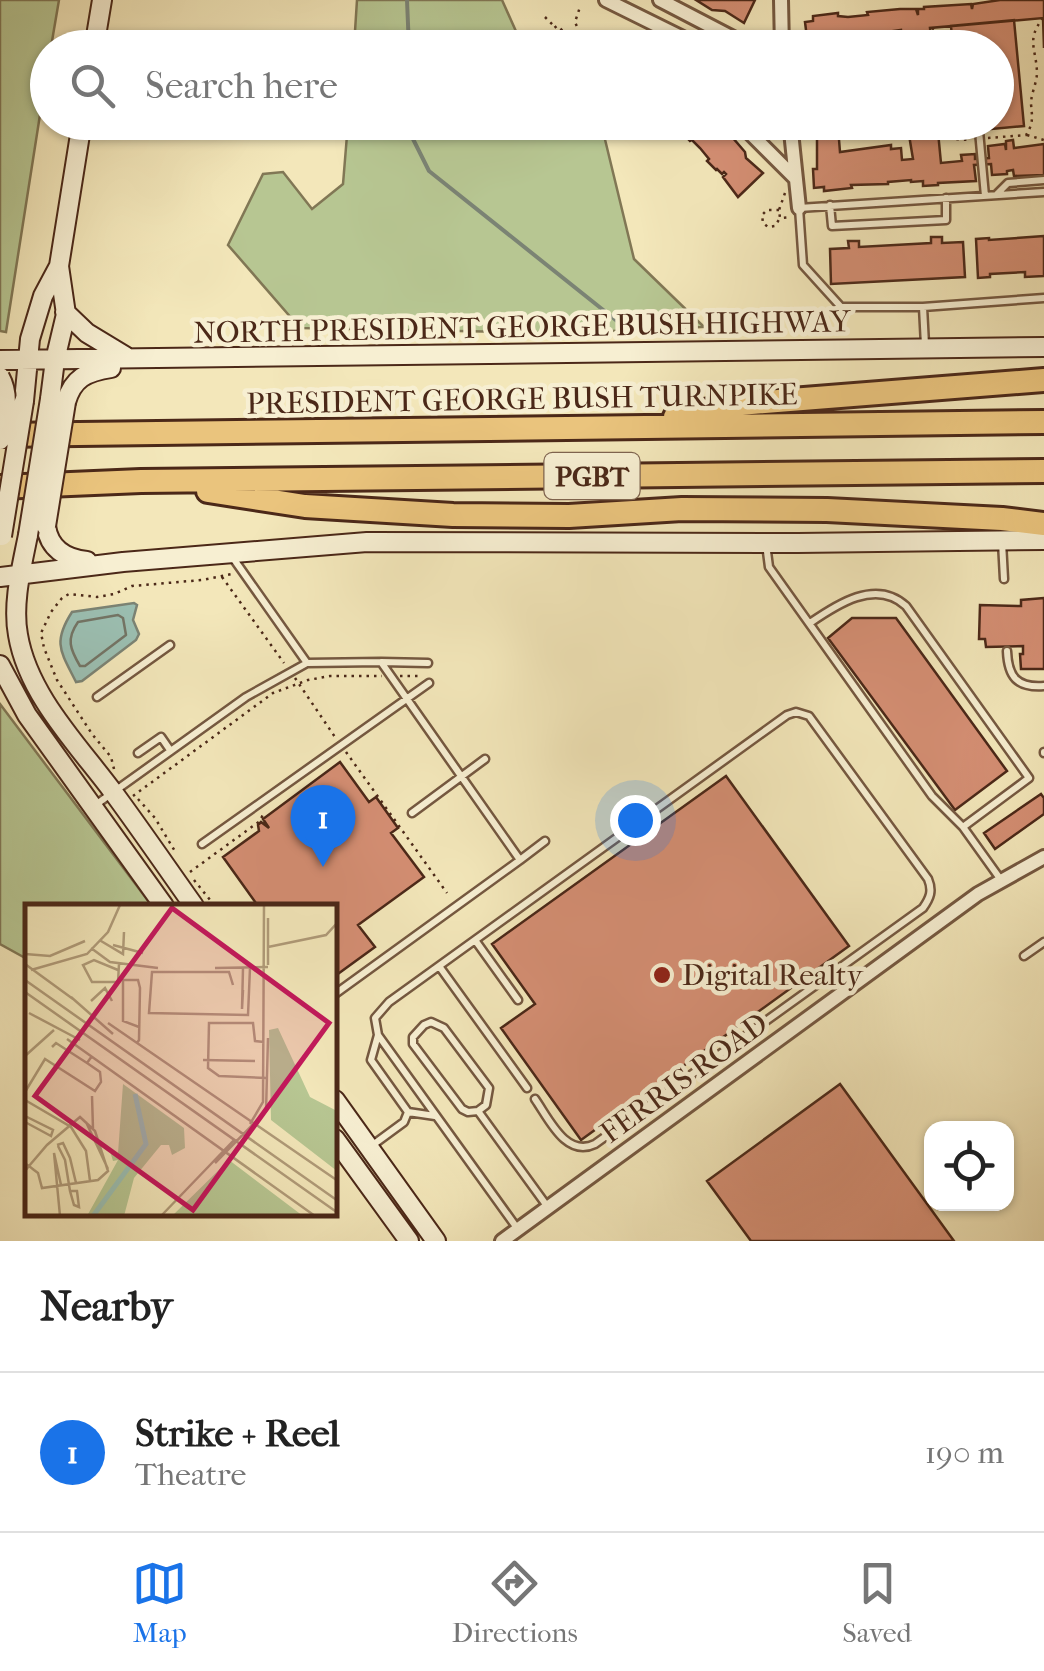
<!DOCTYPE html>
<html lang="en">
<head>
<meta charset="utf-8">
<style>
  :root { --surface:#fff; --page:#f2f2f2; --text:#222; --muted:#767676; --line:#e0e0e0; --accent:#1a73e8 }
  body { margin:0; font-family:"IM FELL French Canon",serif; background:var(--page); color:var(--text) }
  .controls { position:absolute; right:30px; bottom:30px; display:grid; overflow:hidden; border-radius:20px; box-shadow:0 2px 8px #0004 }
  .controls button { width:90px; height:90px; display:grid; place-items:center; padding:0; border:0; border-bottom:2px solid var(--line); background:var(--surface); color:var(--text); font:50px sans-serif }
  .you { position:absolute; left:635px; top:820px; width:35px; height:35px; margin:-25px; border:8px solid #fff; border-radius:50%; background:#1a73e8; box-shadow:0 0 0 15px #1a73e833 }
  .badge { display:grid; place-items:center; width:65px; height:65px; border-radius:50%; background:var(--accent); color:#fff; font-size:32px; font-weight:700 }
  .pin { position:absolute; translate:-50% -82px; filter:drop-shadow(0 2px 5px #0008) }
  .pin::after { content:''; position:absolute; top:52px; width:35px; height:30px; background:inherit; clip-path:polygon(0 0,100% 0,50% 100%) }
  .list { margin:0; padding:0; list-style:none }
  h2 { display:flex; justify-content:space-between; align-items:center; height:130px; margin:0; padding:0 40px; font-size:42px }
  h2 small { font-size:32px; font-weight:400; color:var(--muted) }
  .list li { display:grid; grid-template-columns:65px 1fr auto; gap:30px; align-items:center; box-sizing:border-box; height:160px; padding:0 40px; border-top:2px solid var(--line) }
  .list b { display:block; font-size:38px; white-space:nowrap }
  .list p { margin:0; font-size:32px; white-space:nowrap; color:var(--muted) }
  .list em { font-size:32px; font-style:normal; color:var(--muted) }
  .icon { flex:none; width:55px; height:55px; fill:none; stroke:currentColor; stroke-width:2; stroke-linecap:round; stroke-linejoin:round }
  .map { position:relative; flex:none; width:1044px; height:1241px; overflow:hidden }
  .search { position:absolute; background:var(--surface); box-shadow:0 2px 8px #0004; left:30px; right:30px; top:30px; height:110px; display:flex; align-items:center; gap:25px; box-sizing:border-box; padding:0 35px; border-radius:55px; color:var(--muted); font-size:38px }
  .sheet { height:290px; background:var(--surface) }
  nav { display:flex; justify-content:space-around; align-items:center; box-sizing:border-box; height:140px; border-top:2px solid var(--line); background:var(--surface); font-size:28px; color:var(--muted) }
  nav a { display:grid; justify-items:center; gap:5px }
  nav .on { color:var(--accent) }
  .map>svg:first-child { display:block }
  .green { fill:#b7c692; stroke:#817755; stroke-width:2.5 }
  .water { fill:#9bbfb2; stroke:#7b8374; stroke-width:2.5 }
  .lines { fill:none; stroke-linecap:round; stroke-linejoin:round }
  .shore { stroke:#737465; stroke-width:2.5 }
  .stream { stroke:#7b8374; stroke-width:4 }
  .building { fill:#d48e73; stroke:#4b2818; stroke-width:2.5 }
  .lane-casing { stroke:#755840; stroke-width:11 }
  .street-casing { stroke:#755840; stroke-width:18 }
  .secondary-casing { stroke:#4b2818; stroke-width:22 }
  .highway-casing { stroke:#4b2818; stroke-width:28 }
  .path { stroke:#4b2818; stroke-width:2.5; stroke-dasharray:2.5 5; stroke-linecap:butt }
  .lane { stroke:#f7efd2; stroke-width:6 }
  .street { stroke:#f7efd2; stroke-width:12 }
  .secondary { stroke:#f7efd2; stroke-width:18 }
  .highway { stroke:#eac47d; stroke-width:22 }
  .secondary-bridge-casing { stroke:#4b2818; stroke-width:22; stroke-linecap:butt }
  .secondary-bridge { stroke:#f7efd2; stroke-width:18 }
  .poi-dot { fill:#8f2418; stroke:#f7efd2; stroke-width:4 }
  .labels { text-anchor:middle; stroke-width:9; stroke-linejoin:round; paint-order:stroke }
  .shield { fill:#f7efd2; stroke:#7f6450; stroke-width:2.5 }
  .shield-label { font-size:28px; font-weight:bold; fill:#4b2818 }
  .street-label { font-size:30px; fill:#4b2818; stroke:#f7efd2 }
  .poi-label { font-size:30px; fill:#4b2818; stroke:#f7efd2; text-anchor:start }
  .inset-river { fill:none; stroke:#9bbfb2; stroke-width:5 }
  .inset-road { fill:none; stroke:#b09b79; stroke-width:2.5 }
  .view { fill:#c2185b; fill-opacity:0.15; stroke:#c2185b; stroke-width:5 }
  .inset-edge { fill:none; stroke:#4b2818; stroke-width:5 }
</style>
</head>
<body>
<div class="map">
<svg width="1044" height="1241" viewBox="0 0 1044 1241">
  <rect width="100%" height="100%" fill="#f3e7ba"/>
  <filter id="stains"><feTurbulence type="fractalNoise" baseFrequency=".002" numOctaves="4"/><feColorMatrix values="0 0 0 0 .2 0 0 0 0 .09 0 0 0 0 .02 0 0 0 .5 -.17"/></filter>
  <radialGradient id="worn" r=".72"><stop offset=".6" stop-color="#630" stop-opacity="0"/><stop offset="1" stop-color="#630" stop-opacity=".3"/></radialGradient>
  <path class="green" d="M0,0H59L51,47L48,48L47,70L6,332L0,331Z
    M357,0H502L523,47H354Z
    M348,123H601L634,259L704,327L566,333L300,328L228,245L263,174L283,172L312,209L343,184Z
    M0,704L152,906H28L27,959L0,944Z"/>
  <path class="water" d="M134,603L137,605L133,620L139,634L136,640L82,681L76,682C61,652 52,643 72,612Z"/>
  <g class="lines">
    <path class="shore" d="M118,615L123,618L126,635L85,666H80C70,649 66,639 78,622Z"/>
    <path class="stream" d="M407,0L409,48
      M412,122V137L429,171L617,321"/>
  </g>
  <path class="building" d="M696,0H755L744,23L725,11L712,10Z
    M1000,0H1044V48L1043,18L930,28L932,48H901L903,45L901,30L893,31L894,43L889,44V48H810L809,38H807L805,22L813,21V16L838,13V16L848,17L868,15L867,12L900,9H916L918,15V9H924V7L971,4L972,9L973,4Z
    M1014,20L1024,126L960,132L959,122H996V48H953L951,26Z
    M718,122L719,124L716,127L718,130L721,128L732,137L745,152L746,158L763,173L738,197L723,177L726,174L724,172L722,174L717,169L716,170L707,161L709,159L700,148L692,140L690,141L674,124Z
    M849,122V126L838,127L840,152L891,145V149L901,148L902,160L913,159L907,123L937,122L938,129L933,130V132H938L941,163L962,161L961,155L975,154V159L989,158L988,146L1005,144L1006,150V141L1013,140L1014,148L1044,144V175L1014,176L1013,170L1007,171V174L992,175L991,164L974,165L976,181L938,183V185L923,186V181L911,182V180L888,182V184L851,185L852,188L824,191V187L814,188L813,169H817V135L832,134L831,123Z
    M1044,236V276L1025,277V272L990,274V277L978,278L976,239L989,238V240Z
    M931,237H942V243L963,242L965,277L831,284L830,249L849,248L848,241H859V247L931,243Z
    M1044,598V669H1021L1020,654H1023V646L986,647L985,639H979L980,605L1021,606V600Z
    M852,618H896L1007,771L955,810L828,638Z
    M340,762L369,802L376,797L398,828L391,833L424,877L358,925L375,947L335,976V906H258L223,857L259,831L258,825L261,822L269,828L263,819Z
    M726,776L849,946L581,1140L501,1028L535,1004L492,944Z
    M1041,794L1044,798V814L995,849L984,833Z
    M840,1084L954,1241H751L707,1181Z"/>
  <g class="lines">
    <defs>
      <path id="lane" d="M979,131L985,196
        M997,194L1008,183L1044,180
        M830,205L832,226L946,220V198
        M923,307L1044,298
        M925,345L923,307H841L803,265L799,208L1044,192
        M1002,542L1004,579
        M766,544L769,567L932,796L963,827L1029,778L906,606C876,578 836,605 810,623
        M233,558L307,663
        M1007,651C1008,677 1017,688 1044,686
        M381,662L428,663
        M97,697L170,645
        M1044,752V753
        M138,753L161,737L170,750
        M94,806L246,697L307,663L381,662L520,860L335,994
        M412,813L485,759
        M963,827L1001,880
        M202,844L429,683
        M520,860L545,841
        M475,940L518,1000
        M1024,956L1044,942
        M439,966L527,1088
        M378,1035L371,1060L408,1112L435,1116
        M478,1111L468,1112L462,1109L413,1044V1037L424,1025L431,1022L444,1028L489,1088L486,1105L478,1111L547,1206
        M370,1147L404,1122L408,1112
        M517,1228L378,1035L375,1018L389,1002L787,715L796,712L809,716L928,879C933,891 930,898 923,908L595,1144C566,1158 549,1119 535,1099"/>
      <path id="street" d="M606,0L703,48
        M660,0L735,39L741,48
        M781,0L782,48
        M739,122L795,178
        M790,122L799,208
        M502,1241L978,894L1044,857"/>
      <path id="secondary" d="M94,48L102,0
        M65,312L87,333L125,356
        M0,360L1044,347
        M50,399L55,360L66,314L59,266
        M24,401L30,339L43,296L59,266L82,122
        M66,402C73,378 86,372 111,368
        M46,526C49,548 65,559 87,561
        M28,535C22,566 12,603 18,635C28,695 78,745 113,792C141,830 167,868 194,906
        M0,577L123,562L367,542L798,543L1044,540
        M0,665L27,715L164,906
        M335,1100L436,1241
        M335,1139L409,1241"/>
      <path id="highway" d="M675,417L739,404L1044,380
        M0,435L1044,422
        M0,487L141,481L1044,471
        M208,491L305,506L453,515L569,516L682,509L827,510L1002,519L1044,524"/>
    </defs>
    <use href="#lane" class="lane-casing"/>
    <use href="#street" class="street-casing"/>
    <use href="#secondary" class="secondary-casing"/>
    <use href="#highway" class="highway-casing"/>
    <path class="path" d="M545,17L553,25
      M932,28L942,36L945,48
      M561,48L553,29L557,26L574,40H578L581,36L575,22L580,7
      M946,122L947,131L953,139L970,140
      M809,133L832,130
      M1027,135L1044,140
      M988,138L1026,135C1034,123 1032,116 1031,104C1031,93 1037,83 1037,72C1036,48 1026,40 1043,18
      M785,193L779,210L780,218L791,217
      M779,210H767L762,215L763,223L768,227L775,226L780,218
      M222,577L284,663
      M400,676H422
      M295,678L335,737
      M346,752L447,893
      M114,769L111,757L92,734L57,680L44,648L41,633L51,612L62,598L69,594L97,597L114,594L132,586L202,580L232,574
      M133,796L273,693L308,680L330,676H382
      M138,799L155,818L176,853
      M190,872L260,821L264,812
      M194,880L215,906"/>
    <use href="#lane" class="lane"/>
    <use href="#street" class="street"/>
    <use href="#secondary" class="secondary"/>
    <use href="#highway" class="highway"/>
    <defs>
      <path id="secondary-bridge" d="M0,377C11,397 4,418 0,440
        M46,526L66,402
        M28,535L50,399
        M2,536L24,401"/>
    </defs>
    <use href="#secondary-bridge" class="secondary-bridge-casing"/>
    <use href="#secondary-bridge" class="secondary-bridge"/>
  </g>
  <circle class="poi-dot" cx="662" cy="975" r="10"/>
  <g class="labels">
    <rect class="shield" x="544.5" y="453" width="95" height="46" rx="8"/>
    <g class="shield-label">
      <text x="592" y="486">PGBT</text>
    </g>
    <g class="street-label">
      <text transform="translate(522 327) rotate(-1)" y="10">NORTH PRESIDENT GEORGE BUSH HIGHWAY</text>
      <text transform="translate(522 399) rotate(-1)" y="10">PRESIDENT GEORGE BUSH TURNPIKE</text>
      <text transform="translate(684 1078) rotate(-36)" y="10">FERRIS ROAD</text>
    </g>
    <g class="poi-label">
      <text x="682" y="985">Digital Realty</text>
    </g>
  </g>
  <g transform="translate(25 904)">
    <rect width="312" height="312" fill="#f3e7ba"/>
    <path d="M253,124L285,193L312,207V267L246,216L244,126ZM98,180L159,224L160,244L147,251L144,241H136L109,274L99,312H62L93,256L88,257L84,244L93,249ZM204,256L278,312H147Z" fill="#b7c692"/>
    <path class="inset-river" d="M68,312L121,240L110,190"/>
    <path class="inset-road" d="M243,14V61M76,37L98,50L99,28M88,41L118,49M243,43L301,31L313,18M66,44L85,58L133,64M0,50L25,52L60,37M0,60L48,95M190,64L243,63M218,64L217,105L218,86M6,66L62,50L83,28L95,1M93,66L69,56L58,61L67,78H93L94,60M0,76L313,297M208,81L204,68H127L124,109L223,111L225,64M0,88L313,309M46,93L88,130M66,97L80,84L87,97M4,109L55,136M83,119L313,277M42,135L290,312M239,138L230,137L228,119H184L183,164L194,172L241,174M112,139L114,136L115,84L113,76H98V117L114,123M27,143L31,139L62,159M0,152L29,126M178,156L230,157M0,188L20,155L70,187L76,178L75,168L62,159L67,152M67,192L68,225M0,196L46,223L61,247L65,277M0,212L28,226L26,232L0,218M61,218L83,265M225,220L238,198L239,1M32,241L38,239L45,254L51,279M33,242L40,256L45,287L49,301L54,303L52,287H45M0,259L2,261L4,262L9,266L13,269L17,284L73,276L83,267L70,227L55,213L22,241L4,262L0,267M190,259L241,207L243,134M35,312L29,249L36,281M136,312L209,236"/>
    <path class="view" d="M147,4L304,119L168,306L10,192Z"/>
    <rect width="312" height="312" class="inset-edge"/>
  </g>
  <rect width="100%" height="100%" filter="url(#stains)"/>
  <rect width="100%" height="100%" fill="url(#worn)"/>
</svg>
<div class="controls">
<button><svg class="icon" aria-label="locate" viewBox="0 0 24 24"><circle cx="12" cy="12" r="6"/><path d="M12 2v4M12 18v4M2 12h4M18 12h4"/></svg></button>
</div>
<div class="you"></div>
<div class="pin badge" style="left:323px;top:867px">1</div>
<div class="search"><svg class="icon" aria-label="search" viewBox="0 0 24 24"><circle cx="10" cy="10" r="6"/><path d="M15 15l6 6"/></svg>Search here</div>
</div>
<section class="sheet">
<h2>Nearby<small></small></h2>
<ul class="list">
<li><span class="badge">1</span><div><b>Strike + Reel</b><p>Theatre</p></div><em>190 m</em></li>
</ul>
</section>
<nav>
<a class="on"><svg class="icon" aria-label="map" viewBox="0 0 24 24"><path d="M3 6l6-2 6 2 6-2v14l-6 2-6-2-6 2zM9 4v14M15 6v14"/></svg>Map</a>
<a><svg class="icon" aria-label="directions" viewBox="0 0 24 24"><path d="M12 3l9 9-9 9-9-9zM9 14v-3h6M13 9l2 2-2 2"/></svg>Directions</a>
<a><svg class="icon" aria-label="saved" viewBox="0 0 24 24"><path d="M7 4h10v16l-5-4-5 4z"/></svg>Saved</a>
</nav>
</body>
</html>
